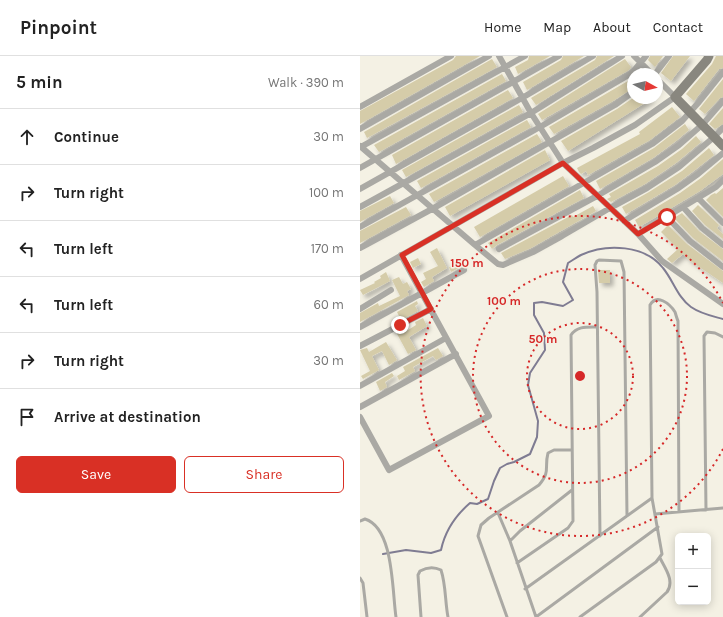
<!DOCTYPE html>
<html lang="en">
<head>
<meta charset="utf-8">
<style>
  :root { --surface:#fff; --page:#f2f2f2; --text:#222; --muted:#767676; --line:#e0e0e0; --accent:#d93025 }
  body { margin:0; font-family:Karla,sans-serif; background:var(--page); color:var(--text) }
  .controls { position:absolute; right:12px; bottom:12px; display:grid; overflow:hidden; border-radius:6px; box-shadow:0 2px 10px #0003 }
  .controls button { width:36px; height:36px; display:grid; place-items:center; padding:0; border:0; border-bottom:1px solid var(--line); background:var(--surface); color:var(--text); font:20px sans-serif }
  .compass { position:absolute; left:267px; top:12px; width:36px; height:36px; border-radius:50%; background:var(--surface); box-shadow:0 2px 10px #0003; rotate:98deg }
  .stop { position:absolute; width:12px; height:12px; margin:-9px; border:3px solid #d93025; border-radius:50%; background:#fff }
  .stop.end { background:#d93025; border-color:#fff; box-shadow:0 1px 4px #0008 }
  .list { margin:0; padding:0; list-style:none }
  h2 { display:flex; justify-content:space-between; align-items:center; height:52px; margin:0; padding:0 16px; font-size:17px }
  h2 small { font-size:13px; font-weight:400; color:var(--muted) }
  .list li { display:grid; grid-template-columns:26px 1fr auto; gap:12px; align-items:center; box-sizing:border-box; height:56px; padding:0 16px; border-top:1px solid var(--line) }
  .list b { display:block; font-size:15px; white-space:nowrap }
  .list em { font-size:13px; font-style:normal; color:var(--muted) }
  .actions { display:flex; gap:8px; padding:12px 16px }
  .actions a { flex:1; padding:9px 0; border:1px solid var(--accent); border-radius:6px; text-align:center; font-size:14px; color:var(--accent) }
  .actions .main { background:var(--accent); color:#fff }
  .icon { flex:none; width:22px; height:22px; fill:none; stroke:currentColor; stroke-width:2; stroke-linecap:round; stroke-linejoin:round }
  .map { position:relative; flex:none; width:363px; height:561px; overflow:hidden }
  header { display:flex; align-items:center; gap:24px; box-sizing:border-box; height:56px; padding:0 20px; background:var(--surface); border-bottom:1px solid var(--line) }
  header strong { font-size:19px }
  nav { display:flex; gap:22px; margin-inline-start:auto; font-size:14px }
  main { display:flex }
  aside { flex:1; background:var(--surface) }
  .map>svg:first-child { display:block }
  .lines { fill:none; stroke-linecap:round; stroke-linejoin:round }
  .stream { stroke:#7f7c92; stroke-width:2 }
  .building { fill:#d5cca9; filter:url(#shadow) }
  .lane { stroke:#aaa9a4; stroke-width:3 }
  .street { stroke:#aaa9a4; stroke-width:6 }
  .secondary { stroke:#89877f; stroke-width:9 }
  .route { stroke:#d93025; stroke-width:5 }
  .ring { fill:none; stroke:#d62828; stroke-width:2; stroke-dasharray:2 4 }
  .centre { fill:#d62828; stroke:#f4f1e4; stroke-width:2 }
  .ring-label { font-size:12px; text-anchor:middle; font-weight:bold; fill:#d62828; stroke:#f4f1e4; stroke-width:3; stroke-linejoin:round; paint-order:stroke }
</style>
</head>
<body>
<header>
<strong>Pinpoint</strong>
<nav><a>Home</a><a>Map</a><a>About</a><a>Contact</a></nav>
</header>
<main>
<aside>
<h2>5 min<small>Walk · 390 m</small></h2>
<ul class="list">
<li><svg class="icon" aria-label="ahead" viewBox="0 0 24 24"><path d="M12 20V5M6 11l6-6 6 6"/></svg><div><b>Continue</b></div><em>30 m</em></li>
<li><svg class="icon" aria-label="right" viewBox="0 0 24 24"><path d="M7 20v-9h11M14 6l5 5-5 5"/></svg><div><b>Turn right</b></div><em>100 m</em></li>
<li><svg class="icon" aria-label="left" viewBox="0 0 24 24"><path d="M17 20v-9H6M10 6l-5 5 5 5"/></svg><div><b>Turn left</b></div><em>170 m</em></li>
<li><svg class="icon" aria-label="left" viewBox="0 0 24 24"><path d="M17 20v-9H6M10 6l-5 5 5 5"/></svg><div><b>Turn left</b></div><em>60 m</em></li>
<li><svg class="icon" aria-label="right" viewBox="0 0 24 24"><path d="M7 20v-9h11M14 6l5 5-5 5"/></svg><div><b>Turn right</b></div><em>30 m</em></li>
<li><svg class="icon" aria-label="arrive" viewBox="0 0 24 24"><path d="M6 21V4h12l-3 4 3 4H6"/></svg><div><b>Arrive at destination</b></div></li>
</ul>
<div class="actions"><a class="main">Save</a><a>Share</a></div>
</aside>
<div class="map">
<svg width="363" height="561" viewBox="0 0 363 561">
  <defs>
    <filter id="shadow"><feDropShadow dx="3.5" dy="3.5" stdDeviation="2" flood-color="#0004"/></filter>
  </defs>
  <rect width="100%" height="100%" fill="#f4f1e4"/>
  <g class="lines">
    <path class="stream" d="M23,498L46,494L71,497L81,494C85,475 95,460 110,447L117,448L128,443L134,425L140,412L147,408L154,406L170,398L177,381L178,365L168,329L170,317L185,294L184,277L174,259V247L182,246L203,250L213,244L203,226L208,207C213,204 217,201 221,199C247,187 285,189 303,212C313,224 318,242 331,251C341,258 352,260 363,263"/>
  </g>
  <path class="building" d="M96,0H120L0,68V55L93,4Z
    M169,0H190L158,18L155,11L168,4Z
    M203,0H224L167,34L163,26L201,4Z
    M237,0H254L176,49L171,42L235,4Z
    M290,0H303L295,11L288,4Z
    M313,0H330L311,25L301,17Z
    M356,0H363V12L359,13L334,45L326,38L352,8Z
    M132,3L137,11L7,82L4,76Z
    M265,3L271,11L269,14L182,64L178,58Z
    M142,18L146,25L19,96L14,89Z
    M273,22V32L253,45L194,78L189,71Z
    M363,23V41L360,42L345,58L339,53Z
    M148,34L153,42L36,108L32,99Z
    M273,42H293L208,95L201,85L257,53Z
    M159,49L163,56L46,121L42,114Z
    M312,51L320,61L290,84L228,119L226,115L221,118L219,116L217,112L280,78L279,76Z
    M363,52V68L355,73L349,68Z
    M167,64L171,71L61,132L57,125Z
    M325,68L329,74L316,85L293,102L240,133L236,125L294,92Z
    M177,78L182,86L74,146L69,138Z
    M336,80L341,86L316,107L285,128L251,146L247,143L251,141L249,138L298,110L322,93Z
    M349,92L354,99L335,114L315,129L266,158L262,151L289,136L322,115Z
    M185,94L190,104L90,160L85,151Z
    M363,103V118L340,135L279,171L275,164L320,137L341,122Z
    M203,120L209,130L120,181L114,171Z
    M363,132V161L346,144L351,139L355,137L356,138Z
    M220,134L224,142L137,189L132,193L128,187Z
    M30,140L34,147L0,166V155Z
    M338,149L359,169L357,172L363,178V183L345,169L332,155Z
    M233,150L236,155L171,192L145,203L141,197L212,159L213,161Z
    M46,151L51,159L0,187V175Z
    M322,157L339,175L363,193V205L333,182L314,162Z
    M308,169L327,188L363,215V227L329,204L323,198L312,207L307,203L318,193L301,176Z
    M77,192L87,212L72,221L74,225L64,231L61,226L66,223L63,217L78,210L70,196Z
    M58,202L61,208L53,212L50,206Z
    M101,206L103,210L91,216L89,211Z
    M238,214H250V227H239Z
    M26,216L30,225L3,239L0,234L15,227L14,226L21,222L20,220Z
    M39,221L43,228L47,226L51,233L47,235L49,239L0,266V257L18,247L19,250L40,240L32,224Z
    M57,245L58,248L55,250L58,255L41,264L37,256Z
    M63,262L67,270L49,281L56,294L48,298L36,276L43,272L45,276L56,269L55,266Z
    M26,286L37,304L29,309L22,295L12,300L19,314L3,323L1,320L10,315L0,294L7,292L9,296Z
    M78,292L83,300L76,304L73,300L62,306L53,311L55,315L39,324L37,320L45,315L43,311Z
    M32,317L34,320L25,326L27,331L20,335L16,326Z"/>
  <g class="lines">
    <path class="lane" d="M346,454L344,280L347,276L355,277L363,281
      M138,457L150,485
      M295,458L363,452
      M0,465L5,463C34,472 32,535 36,561
      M240,480L237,236L235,209L237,205L239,204L261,205L264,216L267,460
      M157,507L208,472L213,465L211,279C217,270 227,271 237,271
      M0,522L3,527L7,561
      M165,533L292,442
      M61,561L58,519L60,515C67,511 73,510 81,514C86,529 85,546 88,561
      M147,561L118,480L121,469L129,462L179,429C191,415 184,412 188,397L194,394H212
      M176,561L150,485L160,475L212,434
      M176,561L298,471
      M220,561L296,506L302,498L292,442L290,249C297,237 310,248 315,256C316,259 317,263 318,265L319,456
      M280,561L307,536C315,525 305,512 300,502"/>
    <path class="street" d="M139,0L171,57L203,107L278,178L302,205L363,248
      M274,0L292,18
      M295,18L309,0
      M0,51L91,0
      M0,73L129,0
      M0,90L115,189L292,88L322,65L339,46L363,16
      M1,91L165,0
      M0,112L199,0
      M0,133L162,42L233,0
      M338,142L363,167
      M0,151L171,57L262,0
      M323,151L342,172L363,189
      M307,161L330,185L363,211
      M264,165L317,133L338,118L363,97
      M0,171L180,71L272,17L286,0
      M278,178L356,131L363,124
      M115,189L138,208L143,209L173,196L202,180L250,152L287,132L319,111L354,81L363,72
      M0,192L72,153L255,49L273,36
      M139,193L237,140L295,106L319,89L343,68L363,45
      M0,223L203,107L233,92L275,69L315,41L297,23
      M0,253L31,234
      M0,271L104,214
      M0,290L71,253
      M0,330L86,282
      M0,351L96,298
      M0,361L29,414L129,360L41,199"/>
    <path class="secondary" d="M349,0L347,4L315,41L363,90"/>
  </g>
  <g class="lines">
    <path class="route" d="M40,269L71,253L42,199L203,107L278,178L307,161"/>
  </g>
  <g class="ring">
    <circle cx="220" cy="320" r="53"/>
    <circle cx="220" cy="320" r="107"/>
    <path d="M363 393A160 160 0 1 1 363 247"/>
  </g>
  <circle cx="220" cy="320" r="6" class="centre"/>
  <g class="ring-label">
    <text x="107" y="211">150 m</text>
    <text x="144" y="249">100 m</text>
    <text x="183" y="287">50 m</text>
  </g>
</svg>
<div class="controls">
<button>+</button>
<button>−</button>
</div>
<svg class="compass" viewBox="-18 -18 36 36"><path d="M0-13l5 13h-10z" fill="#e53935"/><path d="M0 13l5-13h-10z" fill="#767676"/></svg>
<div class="stop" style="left:307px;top:161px"></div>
<div class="stop end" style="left:40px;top:269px"></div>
</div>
</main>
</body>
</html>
